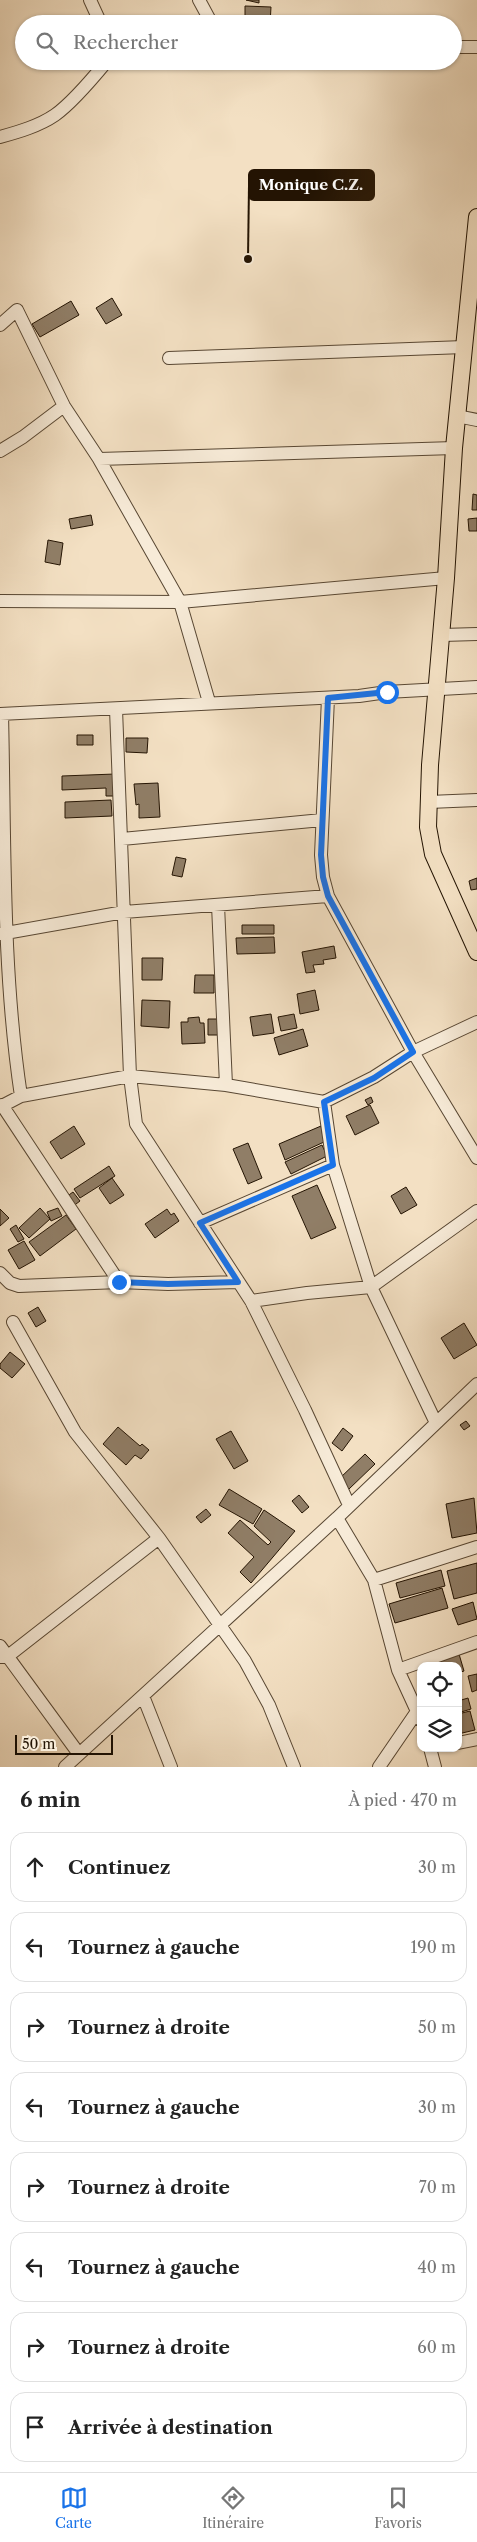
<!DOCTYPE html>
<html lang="fr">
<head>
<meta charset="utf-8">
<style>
  :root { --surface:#fff; --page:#f6f6f6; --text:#222; --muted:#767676; --line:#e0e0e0; --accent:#1a73e8 }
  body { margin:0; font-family:"Libre Caslon Text",serif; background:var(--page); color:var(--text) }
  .controls { position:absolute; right:15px; bottom:15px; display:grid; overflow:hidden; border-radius:10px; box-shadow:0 1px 4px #0004 }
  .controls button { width:45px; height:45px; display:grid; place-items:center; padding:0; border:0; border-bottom:1px solid var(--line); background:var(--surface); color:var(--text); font:25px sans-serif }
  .scale { position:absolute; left:15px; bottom:12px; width:98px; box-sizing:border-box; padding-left:5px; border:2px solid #241403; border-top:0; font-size:14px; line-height:18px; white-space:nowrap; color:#241403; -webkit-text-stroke:4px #f7ebd8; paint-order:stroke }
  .stop { position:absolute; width:15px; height:15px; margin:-11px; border:4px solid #1a73e8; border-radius:50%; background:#fff }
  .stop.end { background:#1a73e8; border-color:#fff; box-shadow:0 1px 5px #0008 }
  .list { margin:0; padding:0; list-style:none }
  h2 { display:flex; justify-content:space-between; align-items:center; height:65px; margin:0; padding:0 20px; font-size:21px }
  h2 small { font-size:16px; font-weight:400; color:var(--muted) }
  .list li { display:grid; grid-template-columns:32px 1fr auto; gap:15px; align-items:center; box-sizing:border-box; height:70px; margin:0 10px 10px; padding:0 10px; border:1px solid var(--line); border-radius:15px }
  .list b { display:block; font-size:19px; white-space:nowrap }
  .list em { font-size:16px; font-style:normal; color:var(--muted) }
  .icon { flex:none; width:28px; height:28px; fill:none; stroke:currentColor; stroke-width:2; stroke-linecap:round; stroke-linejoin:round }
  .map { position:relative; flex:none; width:477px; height:1767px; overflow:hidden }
  .search { position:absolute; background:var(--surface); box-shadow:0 1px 4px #0004; left:15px; right:15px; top:15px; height:55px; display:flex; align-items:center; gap:12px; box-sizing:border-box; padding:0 18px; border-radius:28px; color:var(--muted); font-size:19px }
  .sheet { height:705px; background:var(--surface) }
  nav { display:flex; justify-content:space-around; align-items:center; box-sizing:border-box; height:70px; border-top:1px solid var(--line); background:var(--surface); font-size:14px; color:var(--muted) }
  nav a { display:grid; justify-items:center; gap:2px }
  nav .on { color:var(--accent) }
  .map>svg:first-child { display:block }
  .building { fill:#907e67; stroke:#241403 }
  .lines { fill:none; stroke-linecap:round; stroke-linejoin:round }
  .minor-casing { stroke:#584733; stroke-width:14 }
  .major-casing { stroke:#241403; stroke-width:18 }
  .minor { stroke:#f7ebd8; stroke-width:12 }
  .major { stroke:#f3e0c3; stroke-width:16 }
  .route { stroke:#1a73e8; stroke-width:6 }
  .leader { fill:none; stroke:#241403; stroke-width:2 }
  .callout-dot { fill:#241403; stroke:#f7ebd8; stroke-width:2 }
  .callout { fill:#241403; stroke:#241403; stroke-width:2 }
  .callout-label { font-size:15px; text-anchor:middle; font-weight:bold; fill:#fff }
</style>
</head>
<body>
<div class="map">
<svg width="477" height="1767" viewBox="0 0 477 1767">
  <rect width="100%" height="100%" fill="#f3e0c3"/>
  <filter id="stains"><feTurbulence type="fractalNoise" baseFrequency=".004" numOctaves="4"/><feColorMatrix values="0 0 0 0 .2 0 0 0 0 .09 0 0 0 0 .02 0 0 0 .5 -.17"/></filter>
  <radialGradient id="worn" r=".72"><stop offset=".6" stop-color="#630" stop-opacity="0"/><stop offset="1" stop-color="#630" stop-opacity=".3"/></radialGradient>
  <path class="building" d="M246,0H259V3Z
    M245,6L271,7L270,24H245Z
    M112,298L122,315L106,324L96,308Z
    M71,301L79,315L40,337L32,324Z
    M473,494L477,495V510H472Z
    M91,515L93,525L71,529L69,519Z
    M477,518V531H469L468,519Z
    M48,540L63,543L60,565L45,562Z
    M77,735H93V745H77Z
    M126,738H148L147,753L126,752Z
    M115,774L116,796H106V788L62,790V776Z
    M158,783L160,817L139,818V804L136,805L134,784Z
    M111,800L112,816L65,818V802Z
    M176,857L186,859L182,877L172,875Z
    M477,878V889L471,890L469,881Z
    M242,925H274V934H242Z
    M274,937L275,953L237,954L236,938Z
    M334,946L336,958L323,960L324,964L313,965L315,972L306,973L302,952Z
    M142,958H163L162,980H142Z
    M195,975H214V993H194Z
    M315,990L319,1010L300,1014L297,994Z
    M142,1000L170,1001L169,1028L141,1026Z
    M271,1014L274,1033L253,1036L250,1017Z
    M294,1014L297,1028L281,1031L278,1017Z
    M199,1017L200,1023H204L205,1043L182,1044L181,1022H188V1018Z
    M208,1019H220V1035H208Z
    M303,1029L308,1046L279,1055L274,1038Z
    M371,1097L373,1102L368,1105L365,1100Z
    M370,1105L379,1123L355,1135L346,1116Z
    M74,1126L85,1144L61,1159L50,1142Z
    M321,1126L324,1142L285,1160L279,1144Z
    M248,1143L262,1178L248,1184L233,1149Z
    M322,1145L327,1156L291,1174L285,1162Z
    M109,1166L115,1176L80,1198L74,1189Z
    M112,1178L124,1195L110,1204L99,1188Z
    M317,1185L336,1228L311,1239L292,1196Z
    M406,1187L417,1205L401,1214L391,1196Z
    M73,1192L80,1201L72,1207L66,1197Z
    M40,1208L50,1219L29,1238L19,1228Z
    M58,1208L62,1216L51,1221L47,1212Z
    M0,1209L9,1218L0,1226Z
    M167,1209L171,1215L174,1213L179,1221L155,1238L145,1224Z
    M66,1215L76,1229L40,1256L29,1242Z
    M16,1225L24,1239L18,1242L10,1229Z
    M24,1241L35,1260L19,1269L8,1250Z
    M38,1307L46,1321L36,1327L28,1313Z
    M464,1323L477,1345L454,1359L441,1338Z
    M10,1352L25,1364L12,1378L0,1368V1364Z
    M466,1421L470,1426L464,1430L460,1425Z
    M118,1427L140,1446L142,1444L149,1450L141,1459L135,1455L126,1465L103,1444Z
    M343,1428L353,1436L342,1451L332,1443Z
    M231,1431L248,1461L234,1469L216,1439Z
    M365,1454L375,1464L349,1489L339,1479Z
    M229,1489L262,1509L253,1524L219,1505Z
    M299,1495L309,1507L302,1513L292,1501Z
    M474,1498L477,1533L452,1538L446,1504Z
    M206,1509L211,1515L201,1523L196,1517Z
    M264,1510L295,1531L251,1583L240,1572L254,1557L228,1533L240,1520L268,1545L271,1542L254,1526Z
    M477,1563V1593L454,1599L447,1571Z
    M441,1570L445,1586L400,1598L396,1583Z
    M442,1588L448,1608L395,1623L389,1604Z
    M473,1602L477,1619L458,1625L452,1609Z
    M459,1654L464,1671L458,1673V1666H441L439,1660Z
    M477,1674V1690L472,1692L468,1676Z
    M468,1698L471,1709L458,1713V1701Z
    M470,1711L475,1730L458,1734V1714Z"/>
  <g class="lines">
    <defs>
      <path id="minor" d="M90,0L101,24
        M199,0L212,24
        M453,47H477
        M0,137C18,132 39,126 55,115C72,103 93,78 107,61
        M0,325L17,310L64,406L99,459L180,602L209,702
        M169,358L464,347
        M457,416L477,420
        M0,451L23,437L64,406
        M99,459L454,448
        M0,601L180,602L446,578
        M442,635L477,634
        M328,698L321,855L323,877L328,896L413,1052L477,1158
        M116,709L130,1076L136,1124L251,1301L305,1410L349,1505
        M0,714L359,696L387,692L477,687
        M2,714C5,841 2,970 21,1096
        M429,802L477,800
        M122,839L322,820
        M218,905L226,1085
        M0,934L124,912L328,896
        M324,1102L333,1165L371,1287L436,1423
        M2,1105L119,1282
        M0,1107L21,1096L130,1076L226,1085L324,1102L374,1077L413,1052L477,1022
        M200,1223L333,1165
        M0,1273L10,1283L19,1286L119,1282L168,1284L238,1282
        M251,1301L307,1293L371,1287L477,1211
        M13,1322L75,1432L159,1538L245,1661L269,1705L294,1767
        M337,1518L374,1580L398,1670L421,1720
        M374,1580L477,1547
        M0,1646L79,1754
        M0,1657L8,1656L159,1538
        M398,1670L477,1642
        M143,1696L171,1767
        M458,1743L477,1739
        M430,1748L435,1767
        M65,1767L337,1518L477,1384
        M379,1767L418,1710"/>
      <path id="major" d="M477,217L454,448L446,578L430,765L428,827L433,854L477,952"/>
    </defs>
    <use href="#minor" class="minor-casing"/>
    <use href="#major" class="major-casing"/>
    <use href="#minor" class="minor"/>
    <use href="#major" class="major"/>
  </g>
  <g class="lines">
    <path class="route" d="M119,1282L168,1284L238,1282L200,1223L333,1165L324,1102L374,1078L413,1052L328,896L323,877L321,855L328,698L387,692"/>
  </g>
  <path class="leader" d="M248 259L249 185"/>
  <circle class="callout-dot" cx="248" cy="259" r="5"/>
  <rect class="callout" x="249" y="170" width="125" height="30" rx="5"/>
  <g class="callout-label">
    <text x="311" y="190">Monique C.Z.</text>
  </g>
  <rect width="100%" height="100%" filter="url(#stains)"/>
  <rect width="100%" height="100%" fill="url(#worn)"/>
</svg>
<div class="controls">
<button><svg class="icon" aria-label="locate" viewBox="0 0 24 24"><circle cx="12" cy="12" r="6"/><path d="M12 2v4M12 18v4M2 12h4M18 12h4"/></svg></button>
<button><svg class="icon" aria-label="layers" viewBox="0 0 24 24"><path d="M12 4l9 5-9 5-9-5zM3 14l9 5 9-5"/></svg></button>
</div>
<div class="scale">50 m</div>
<div class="stop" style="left:387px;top:692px"></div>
<div class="stop end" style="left:119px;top:1282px"></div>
<div class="search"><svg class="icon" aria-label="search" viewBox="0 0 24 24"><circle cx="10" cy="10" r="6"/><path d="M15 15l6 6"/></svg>Rechercher</div>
</div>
<section class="sheet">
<h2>6 min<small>À pied · 470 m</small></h2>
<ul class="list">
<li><svg class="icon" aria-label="ahead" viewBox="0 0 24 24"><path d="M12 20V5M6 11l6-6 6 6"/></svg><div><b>Continuez</b></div><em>30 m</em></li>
<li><svg class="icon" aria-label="left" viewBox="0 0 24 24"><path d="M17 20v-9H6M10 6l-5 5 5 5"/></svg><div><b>Tournez à gauche</b></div><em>190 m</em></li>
<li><svg class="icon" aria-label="right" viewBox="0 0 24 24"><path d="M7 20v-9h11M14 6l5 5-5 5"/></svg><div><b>Tournez à droite</b></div><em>50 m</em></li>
<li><svg class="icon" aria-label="left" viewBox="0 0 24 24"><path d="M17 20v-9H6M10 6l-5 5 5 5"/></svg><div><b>Tournez à gauche</b></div><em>30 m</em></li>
<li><svg class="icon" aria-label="right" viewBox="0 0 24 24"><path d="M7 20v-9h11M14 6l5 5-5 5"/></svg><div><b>Tournez à droite</b></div><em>70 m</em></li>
<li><svg class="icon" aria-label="left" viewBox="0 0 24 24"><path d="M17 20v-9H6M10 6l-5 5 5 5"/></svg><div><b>Tournez à gauche</b></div><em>40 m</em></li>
<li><svg class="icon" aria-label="right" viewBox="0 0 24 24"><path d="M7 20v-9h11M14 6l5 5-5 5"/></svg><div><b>Tournez à droite</b></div><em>60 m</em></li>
<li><svg class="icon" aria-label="arrive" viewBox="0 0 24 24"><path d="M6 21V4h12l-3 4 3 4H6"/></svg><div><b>Arrivée à destination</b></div></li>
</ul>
</section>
<nav>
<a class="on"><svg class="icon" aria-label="map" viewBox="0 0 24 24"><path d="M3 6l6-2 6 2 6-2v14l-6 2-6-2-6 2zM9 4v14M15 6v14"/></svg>Carte</a>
<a><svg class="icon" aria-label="directions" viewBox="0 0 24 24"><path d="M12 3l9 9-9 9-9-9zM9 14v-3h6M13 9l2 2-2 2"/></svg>Itinéraire</a>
<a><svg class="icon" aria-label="saved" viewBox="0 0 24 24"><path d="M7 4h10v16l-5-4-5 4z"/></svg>Favoris</a>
</nav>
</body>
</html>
